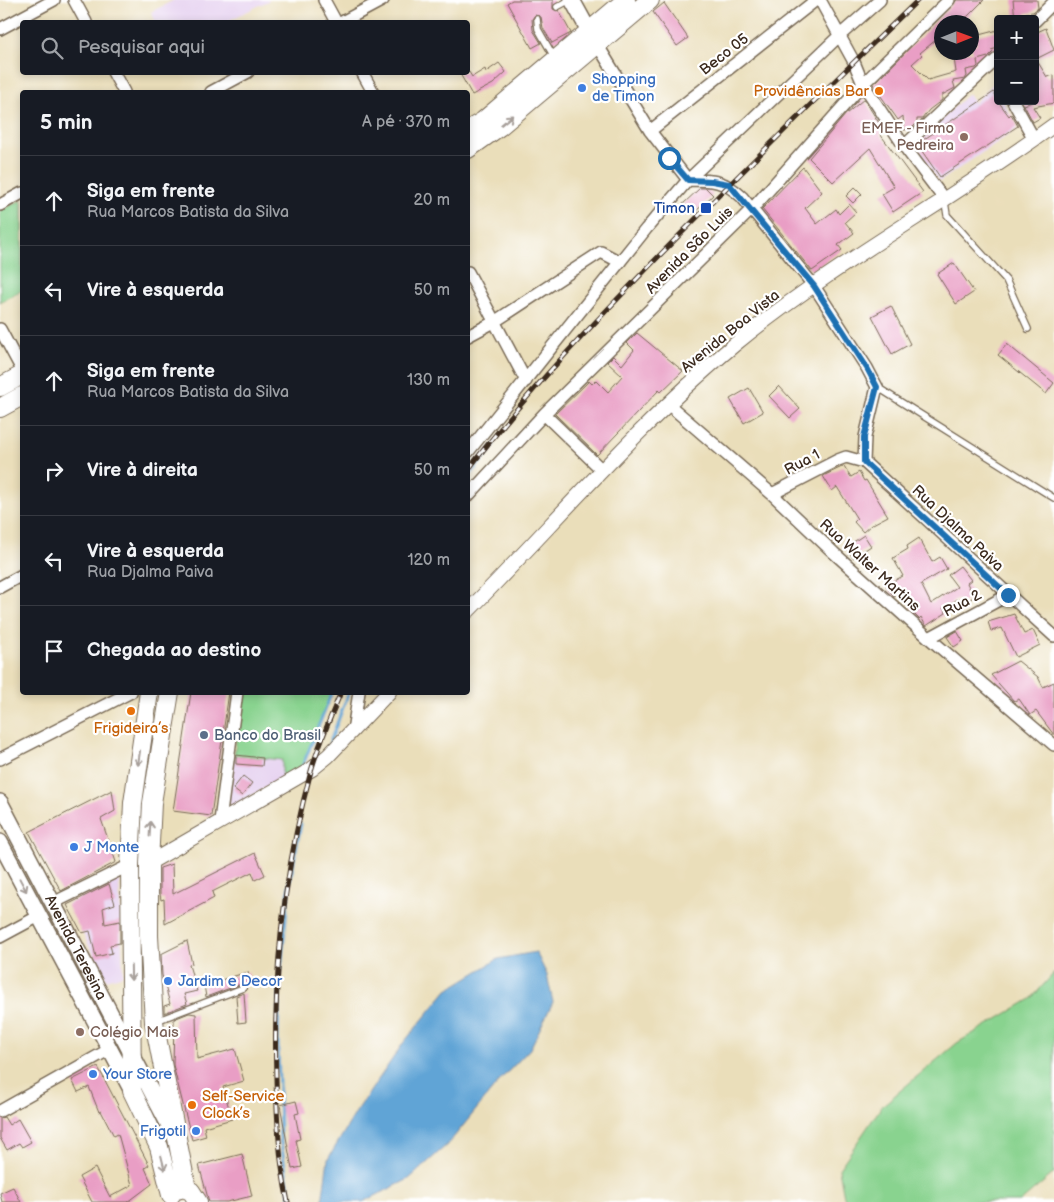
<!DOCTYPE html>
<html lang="pt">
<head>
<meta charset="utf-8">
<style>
  :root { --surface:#171b24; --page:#20242c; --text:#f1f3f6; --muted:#9ea1a6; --line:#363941 }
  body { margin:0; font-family:"Balsamiq Sans",sans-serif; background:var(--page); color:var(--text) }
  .controls { position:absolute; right:15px; top:15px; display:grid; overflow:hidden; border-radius:5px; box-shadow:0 2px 8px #0003 }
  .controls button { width:45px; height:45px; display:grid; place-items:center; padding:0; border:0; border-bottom:1px solid var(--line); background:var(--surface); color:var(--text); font:25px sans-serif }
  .compass { position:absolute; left:934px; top:15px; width:45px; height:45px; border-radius:50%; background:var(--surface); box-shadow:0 2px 8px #0003; rotate:89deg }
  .stop { position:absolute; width:15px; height:15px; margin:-11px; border:4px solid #1f6fb2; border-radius:50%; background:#fff }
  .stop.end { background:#1f6fb2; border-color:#fff; box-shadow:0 1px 5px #0008 }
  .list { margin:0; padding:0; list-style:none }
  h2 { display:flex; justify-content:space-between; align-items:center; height:65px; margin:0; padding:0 20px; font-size:21px }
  h2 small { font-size:16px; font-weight:400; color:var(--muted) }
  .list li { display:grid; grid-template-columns:32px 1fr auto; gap:15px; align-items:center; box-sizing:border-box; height:90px; padding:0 20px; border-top:1px solid var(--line) }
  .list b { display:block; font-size:19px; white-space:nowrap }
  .list p { margin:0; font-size:16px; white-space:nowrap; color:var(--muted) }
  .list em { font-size:16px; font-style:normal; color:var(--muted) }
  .icon { flex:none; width:28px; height:28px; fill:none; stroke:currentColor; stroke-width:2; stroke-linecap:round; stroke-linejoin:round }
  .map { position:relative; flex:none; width:1054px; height:1202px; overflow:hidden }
  .search { position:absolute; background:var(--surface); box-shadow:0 2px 8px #0003; left:20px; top:20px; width:450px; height:55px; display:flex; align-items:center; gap:12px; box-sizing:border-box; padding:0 18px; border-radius:5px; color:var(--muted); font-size:19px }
  .panel { position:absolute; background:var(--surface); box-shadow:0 2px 8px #0003; left:20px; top:90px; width:450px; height:605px; border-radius:5px }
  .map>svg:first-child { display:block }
  .built { fill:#e6d2f0 }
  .green { fill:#89d38f; stroke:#627e56 }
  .water { fill:#61a4d6; stroke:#4e677a }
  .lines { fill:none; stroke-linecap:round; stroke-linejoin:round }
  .stream { stroke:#61a4d6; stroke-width:3 }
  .building { fill:#e99ec5 }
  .service-casing { stroke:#786955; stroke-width:8 }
  .minor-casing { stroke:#786955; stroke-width:14 }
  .tertiary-casing { stroke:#786955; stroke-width:16 }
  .secondary-casing { stroke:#786955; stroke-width:18 }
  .primary-casing { stroke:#786955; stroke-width:20 }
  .service { stroke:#fff; stroke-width:5.5 }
  .minor { stroke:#fff; stroke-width:11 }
  .tertiary { stroke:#fff; stroke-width:14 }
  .secondary { stroke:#fff; stroke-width:15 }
  .primary { stroke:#fff; stroke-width:18 }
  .rail-casing { stroke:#3b2a1e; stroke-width:5 }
  .rail { stroke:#fff; stroke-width:3; stroke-dasharray:9; stroke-linecap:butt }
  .oneway { stroke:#a79f9a }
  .route { stroke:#1f6fb2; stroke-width:6 }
  .shop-dot { fill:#3f7fe0; stroke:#fff; stroke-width:2 }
  .food-dot { fill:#e8710a; stroke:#fff; stroke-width:2 }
  .education-dot { fill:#8d6e63; stroke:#fff; stroke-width:2 }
  .transit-dot { fill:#1a4fb4; stroke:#fff; stroke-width:2 }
  .service-dot { fill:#5c6f8a; stroke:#fff; stroke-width:2 }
  .labels { text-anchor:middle; stroke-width:4.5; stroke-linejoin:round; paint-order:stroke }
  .street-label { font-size:15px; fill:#3b2a1e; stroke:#fff }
  .shop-label { font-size:15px; fill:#366cbe; stroke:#fff; text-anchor:start }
  .food-label { font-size:15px; fill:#c56008; stroke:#fff; text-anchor:end }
  .education-label { font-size:15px; fill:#785e54; stroke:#fff; text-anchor:end }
  .transit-label { font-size:15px; fill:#164399; stroke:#fff; text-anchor:end }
  .service-label { font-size:15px; fill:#4e5e75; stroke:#fff; text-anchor:start }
</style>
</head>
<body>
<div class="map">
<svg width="1054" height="1202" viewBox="0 0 1054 1202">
  <rect width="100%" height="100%" fill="#fff"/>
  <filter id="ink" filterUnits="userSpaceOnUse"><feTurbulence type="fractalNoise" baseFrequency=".02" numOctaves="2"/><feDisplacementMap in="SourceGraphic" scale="10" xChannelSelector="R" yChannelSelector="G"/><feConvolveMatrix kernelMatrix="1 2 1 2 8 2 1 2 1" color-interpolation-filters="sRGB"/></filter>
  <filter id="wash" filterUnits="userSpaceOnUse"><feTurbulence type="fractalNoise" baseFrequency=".0096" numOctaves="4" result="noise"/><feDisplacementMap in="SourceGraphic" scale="20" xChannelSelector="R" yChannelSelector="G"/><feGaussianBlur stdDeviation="1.12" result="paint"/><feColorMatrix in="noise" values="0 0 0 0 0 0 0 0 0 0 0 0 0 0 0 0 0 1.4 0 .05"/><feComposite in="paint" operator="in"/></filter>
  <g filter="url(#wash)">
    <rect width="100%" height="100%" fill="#eadeba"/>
    <path class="built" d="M174,0H270L226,22H156L151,12Z
      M994,83L998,90V101H1003L1017,129L939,182L915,144L968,94L974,103Z
      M234,755L282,760V779L232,806L228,802Z
      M119,878L123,975L107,980L67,904Z"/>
    <path class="green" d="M21,200L22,203V290L0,302V211Z
      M243,693H332L301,770L282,779V760L234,755Z
      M1054,973V1173L1020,1202H845L839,1169L882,1106L957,1043L1031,999Z"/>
    <path class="water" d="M536,952L547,975L553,1002L530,1049L502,1078L449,1143L409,1179L363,1202H322L328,1159L356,1112L404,1042L447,990L498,959Z"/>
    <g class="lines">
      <path class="stream" d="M468,478L494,445
        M328,747L349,692
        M301,770L332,692
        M291,1202L280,1137L278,1037L280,979L289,886L301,824"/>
    </g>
    <g id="blocks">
      <path class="building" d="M512,0H553V9L559,11L571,33L552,43L543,28L541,17L535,15L532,19L533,30L541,43L532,48L507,3Z
        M957,0H984L962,22H942V35L920,53L922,55L912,64L928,80L956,72L953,52H972V45L977,44L975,36L998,30V48L991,50L993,52L988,57L977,60L978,66L976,68L966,70L967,76L965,79L953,81L955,88L942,95V100L929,110L922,119H917V123L911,129L904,130L903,116L898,120L873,85Z
        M1013,0H1037L1038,8L1033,12L1026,13L1027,19H1015Z
        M664,3L688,38L677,46L653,12Z
        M1046,28L1054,50L1036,59L1047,77L1054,75V103L1033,107L1040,118L1033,122L1024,105L1035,101L1038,96L1035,83V33Z
        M499,63L506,72L493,84L472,95L459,72H469L472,77L485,69L486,72Z
        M994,92L998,101L1009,116L1011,114L1018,126L940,177L917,144Z
        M864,99L884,131L880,134L923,192L893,212L882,194L894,187L870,148L833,182L809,158L846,114Z
        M803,167L822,192L805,208L817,224L836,209L839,214L849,204L856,212L845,222L854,233L838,245L842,250L812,271L762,209Z
        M855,187L862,194L853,203L846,196Z
        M700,188H706L713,195L693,214L683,204Z
        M954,263L974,292L956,304L937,274Z
        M891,306L910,344L892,354L872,316Z
        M637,333L683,371L661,392L659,390L597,455L555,414L589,381L592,384L596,380L608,392L622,376L607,362L613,356L622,365L634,350L627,343Z
        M1007,344L1054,383L1046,394L998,355Z
        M779,386L800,409L790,418L769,396Z
        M749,388L763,412L744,423L730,399Z
        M844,466L851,477L859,472L864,481L866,480L888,516L871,525L863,532L854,522L857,519L837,487L832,491L823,476Z
        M864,535L871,546L853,558L846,547Z
        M919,538L932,562L940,557L947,569L921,584L931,604L957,587L948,575L960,566L971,580L967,583L974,597L960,604L958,599L943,608L946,613L926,626L921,617L919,619L915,615L903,592L894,597L886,585L903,576L893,558L908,549L907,546Z
        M1014,614L1024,634L1033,630L1040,645L1016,657L1002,628L991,631L988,622Z
        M957,631L963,641L954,647L947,637Z
        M1018,661L1038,677L1043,687L1054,682V735L1036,711L1030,715L1019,699L1014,701L991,675Z
        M191,692H229L211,816L173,811Z
        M236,755L263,758L262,766L236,764Z
        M243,776L252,783L242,796L233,789Z
        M112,790L115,811L101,819L116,862L61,891L29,832Z
        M255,853L265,875L255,880L252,872L212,892L214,898L165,924L164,899L161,900L160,894V868L172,864L173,894Z
        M109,884L115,904L103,908L105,924L120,921V943L110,945L112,953L96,957L90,931L82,933L67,905Z
        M187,941L192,964L189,965L197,991L184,994L187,1004L164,1013V1006L170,1004L162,975L161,954Z
        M248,972L250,984H241L206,997L204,985Z
        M244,993L246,1022L238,1023L236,996Z
        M189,1013L196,1014L197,1059L235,1049L244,1081L223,1087L232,1119L204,1127L206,1136L192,1140L173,1065L174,1019Z
        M98,1067L149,1165L145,1168L152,1184L128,1202H92L79,1177L95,1168L110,1197L132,1185L118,1134L114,1136L101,1111L99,1112L89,1087L78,1092L72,1080Z
        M296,1101L299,1113L295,1114L300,1139L296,1140L302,1167L292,1169L280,1105Z
        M4,1117L9,1125L18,1119L31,1142L22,1147L19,1143L7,1150L0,1138V1118Z
        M242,1154L252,1196L227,1202H209L199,1165Z
        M13,1187L21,1202H2L0,1193Z"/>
    </g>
  </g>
  <g filter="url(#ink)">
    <use href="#blocks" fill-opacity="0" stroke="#786955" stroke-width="1"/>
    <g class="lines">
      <defs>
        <path id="service" d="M557,7L570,0
          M537,19L538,29L554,57
          M945,202L947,215L1006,280L1028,329
          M877,387L1054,498
          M156,1021L243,988"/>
        <path id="minor" d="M74,0L86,22
          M324,0L336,22
          M820,0L854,62L863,84L904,146L944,199
          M1035,21L1054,2
          M342,22L383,0
          M0,29L54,0
          M597,44L650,131L688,180C713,180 724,180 742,197L814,286L867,368L877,387L865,437L864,462
          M113,72L124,92
          M362,72L373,92
          M211,92L248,72
          M1013,101L1034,139
          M650,131L816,0
          M904,146L998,58
          M0,205L22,193
          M468,272L526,381
          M0,329L22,370
          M468,336L494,322L601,252L620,262
          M668,404L772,494L834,553L929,638L1054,745
          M544,414L602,470
          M468,452L646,229L688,180L839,36L880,0
          M772,494L838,460L846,457L864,462L1054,636
          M468,496L544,414L752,209L863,84L949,0
          M0,587L22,575
          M929,638L1008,595
          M353,731L359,692
          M0,759L131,692
          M220,821L237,692
          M53,903L130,865
          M0,937L39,916
          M0,1111L110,1049"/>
        <path id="tertiary" d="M468,611C556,522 637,426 734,345C834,263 950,201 1054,125
          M149,863L312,769L328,756L389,692"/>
        <g id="secondary">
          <path d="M572,0L594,40"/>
          <path id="s1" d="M0,802L172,1131"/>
          <path d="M0,842L132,1091"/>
        </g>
        <path id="primary" d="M468,130L483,121L626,0
          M468,149L499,127L650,0
          M0,387L22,375
          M0,408L22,396
          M149,692L133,803L130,865L132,1091L159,1147L171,1195
          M170,692L152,803L149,863V936L154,1022L187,1189
          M177,1190L183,1188L191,1191L198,1202"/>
      </defs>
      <use href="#service" class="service-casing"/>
      <use href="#minor" class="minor-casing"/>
      <use href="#tertiary" class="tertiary-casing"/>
      <use href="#secondary" class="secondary-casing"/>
      <use href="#primary" class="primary-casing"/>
      <use href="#service" class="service"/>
      <use href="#minor" class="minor"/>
      <use href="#tertiary" class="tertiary"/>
      <use href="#secondary" class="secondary"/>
      <use href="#primary" class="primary"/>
      <defs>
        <path id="rail" d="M468,470C526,393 592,325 659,256C744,169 831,84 918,0
          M288,1202C279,1161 277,1119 276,1078C273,974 284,870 311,771C319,744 330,718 341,692"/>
      </defs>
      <use href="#rail" class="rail-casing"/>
      <use href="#rail" class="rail"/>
    </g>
    <defs><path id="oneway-shaft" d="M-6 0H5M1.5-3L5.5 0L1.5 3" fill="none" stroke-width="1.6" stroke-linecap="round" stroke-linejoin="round" transform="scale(1.25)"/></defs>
    <g class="oneway">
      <use href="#oneway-shaft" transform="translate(507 120) rotate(-40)"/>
      <use href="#oneway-shaft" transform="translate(139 758) rotate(98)"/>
      <use href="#oneway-shaft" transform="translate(150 829) rotate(-87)"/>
      <use href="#oneway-shaft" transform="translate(23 885) rotate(62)"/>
      <use href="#oneway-shaft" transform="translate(131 973) rotate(89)"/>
      <use href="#oneway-shaft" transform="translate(163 1163) rotate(76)"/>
    </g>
  </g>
  <g class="lines" filter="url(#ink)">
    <path class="route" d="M669,158L688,180L712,181L729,184L814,286L867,368L877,387L864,437V462L1008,595"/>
  </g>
  <g class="shop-dot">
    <circle cx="582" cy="88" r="5"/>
    <circle cx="74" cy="847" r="5"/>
    <circle cx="168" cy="981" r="5"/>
    <circle cx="93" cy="1074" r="5"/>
    <circle cx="196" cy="1131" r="5"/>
  </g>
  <g class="food-dot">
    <circle cx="879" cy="91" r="5"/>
    <circle cx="131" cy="711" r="5"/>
    <circle cx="192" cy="1105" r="5"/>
  </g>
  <g class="education-dot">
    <circle cx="964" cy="137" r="5"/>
    <circle cx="80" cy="1032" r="5"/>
  </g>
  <rect class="transit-dot" x="700" y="202" width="12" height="12" rx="2.5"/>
  <circle class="service-dot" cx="204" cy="735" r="5"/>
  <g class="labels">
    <g class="street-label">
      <text transform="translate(724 54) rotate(-38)" y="5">Beco 05</text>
      <text transform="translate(689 250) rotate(-45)" y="5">Avenida São Luis</text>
      <text transform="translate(730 331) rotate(-39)" y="5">Avenida Boa Vista</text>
      <text transform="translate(802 462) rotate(-28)" y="5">Rua 1</text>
      <text transform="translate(958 528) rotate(43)" y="5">Rua Djalma Paiva</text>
      <text transform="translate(870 565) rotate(42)" y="5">Rua Walter Martins</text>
      <text transform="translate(962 603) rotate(-28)" y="5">Rua 2</text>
      <text dy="5" stroke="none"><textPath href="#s1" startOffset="164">Avenida Teresina</textPath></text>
    </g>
    <g class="shop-label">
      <text x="592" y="84">Shopping<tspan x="592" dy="17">de Timon</tspan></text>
      <text x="84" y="852">J Monte</text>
      <text x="178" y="986">Jardim e Decor</text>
      <text x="103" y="1079">Your Store</text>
      <text x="186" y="1136" text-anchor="end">Frigotil</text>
    </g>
    <g class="food-label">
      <text x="869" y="96">Providências Bar</text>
      <text x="131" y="733" text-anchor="middle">Frigideira’s</text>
      <text x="202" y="1101" text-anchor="start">Self-Service<tspan x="202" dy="17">Clock’s</tspan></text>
    </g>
    <g class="education-label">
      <text x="954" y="133">EMEF - Firmo<tspan x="954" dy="17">Pedreira</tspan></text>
      <text x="90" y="1037" text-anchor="start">Colégio Mais</text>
    </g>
    <g class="transit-label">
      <text x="695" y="213">Timon</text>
    </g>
    <g class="service-label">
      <text x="214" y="740">Banco do Brasil</text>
    </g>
  </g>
</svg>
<div class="controls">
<button>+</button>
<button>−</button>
</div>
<svg class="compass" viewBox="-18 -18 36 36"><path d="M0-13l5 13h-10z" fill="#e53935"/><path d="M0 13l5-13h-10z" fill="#9ea1a6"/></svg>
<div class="stop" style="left:669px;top:158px"></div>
<div class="stop end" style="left:1008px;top:595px"></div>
<div class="search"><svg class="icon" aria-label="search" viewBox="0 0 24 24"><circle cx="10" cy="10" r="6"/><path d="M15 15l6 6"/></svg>Pesquisar aqui</div>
<section class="panel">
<h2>5 min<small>A pé · 370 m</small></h2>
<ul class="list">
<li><svg class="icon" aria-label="ahead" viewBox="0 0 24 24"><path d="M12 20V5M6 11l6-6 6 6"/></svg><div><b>Siga em frente</b><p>Rua Marcos Batista da Silva</p></div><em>20 m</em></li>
<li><svg class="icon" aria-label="left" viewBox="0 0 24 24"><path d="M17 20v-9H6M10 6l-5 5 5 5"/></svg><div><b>Vire à esquerda</b></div><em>50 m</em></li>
<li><svg class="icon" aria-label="ahead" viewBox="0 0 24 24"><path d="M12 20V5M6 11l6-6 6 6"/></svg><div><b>Siga em frente</b><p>Rua Marcos Batista da Silva</p></div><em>130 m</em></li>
<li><svg class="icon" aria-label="right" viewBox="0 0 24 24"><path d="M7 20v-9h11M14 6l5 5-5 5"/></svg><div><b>Vire à direita</b></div><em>50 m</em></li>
<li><svg class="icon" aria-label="left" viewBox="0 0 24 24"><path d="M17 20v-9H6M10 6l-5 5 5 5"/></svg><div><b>Vire à esquerda</b><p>Rua Djalma Paiva</p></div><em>120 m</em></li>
<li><svg class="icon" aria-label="arrive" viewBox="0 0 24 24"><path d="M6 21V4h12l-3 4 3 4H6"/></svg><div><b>Chegada ao destino</b></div></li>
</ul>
</section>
</div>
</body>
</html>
